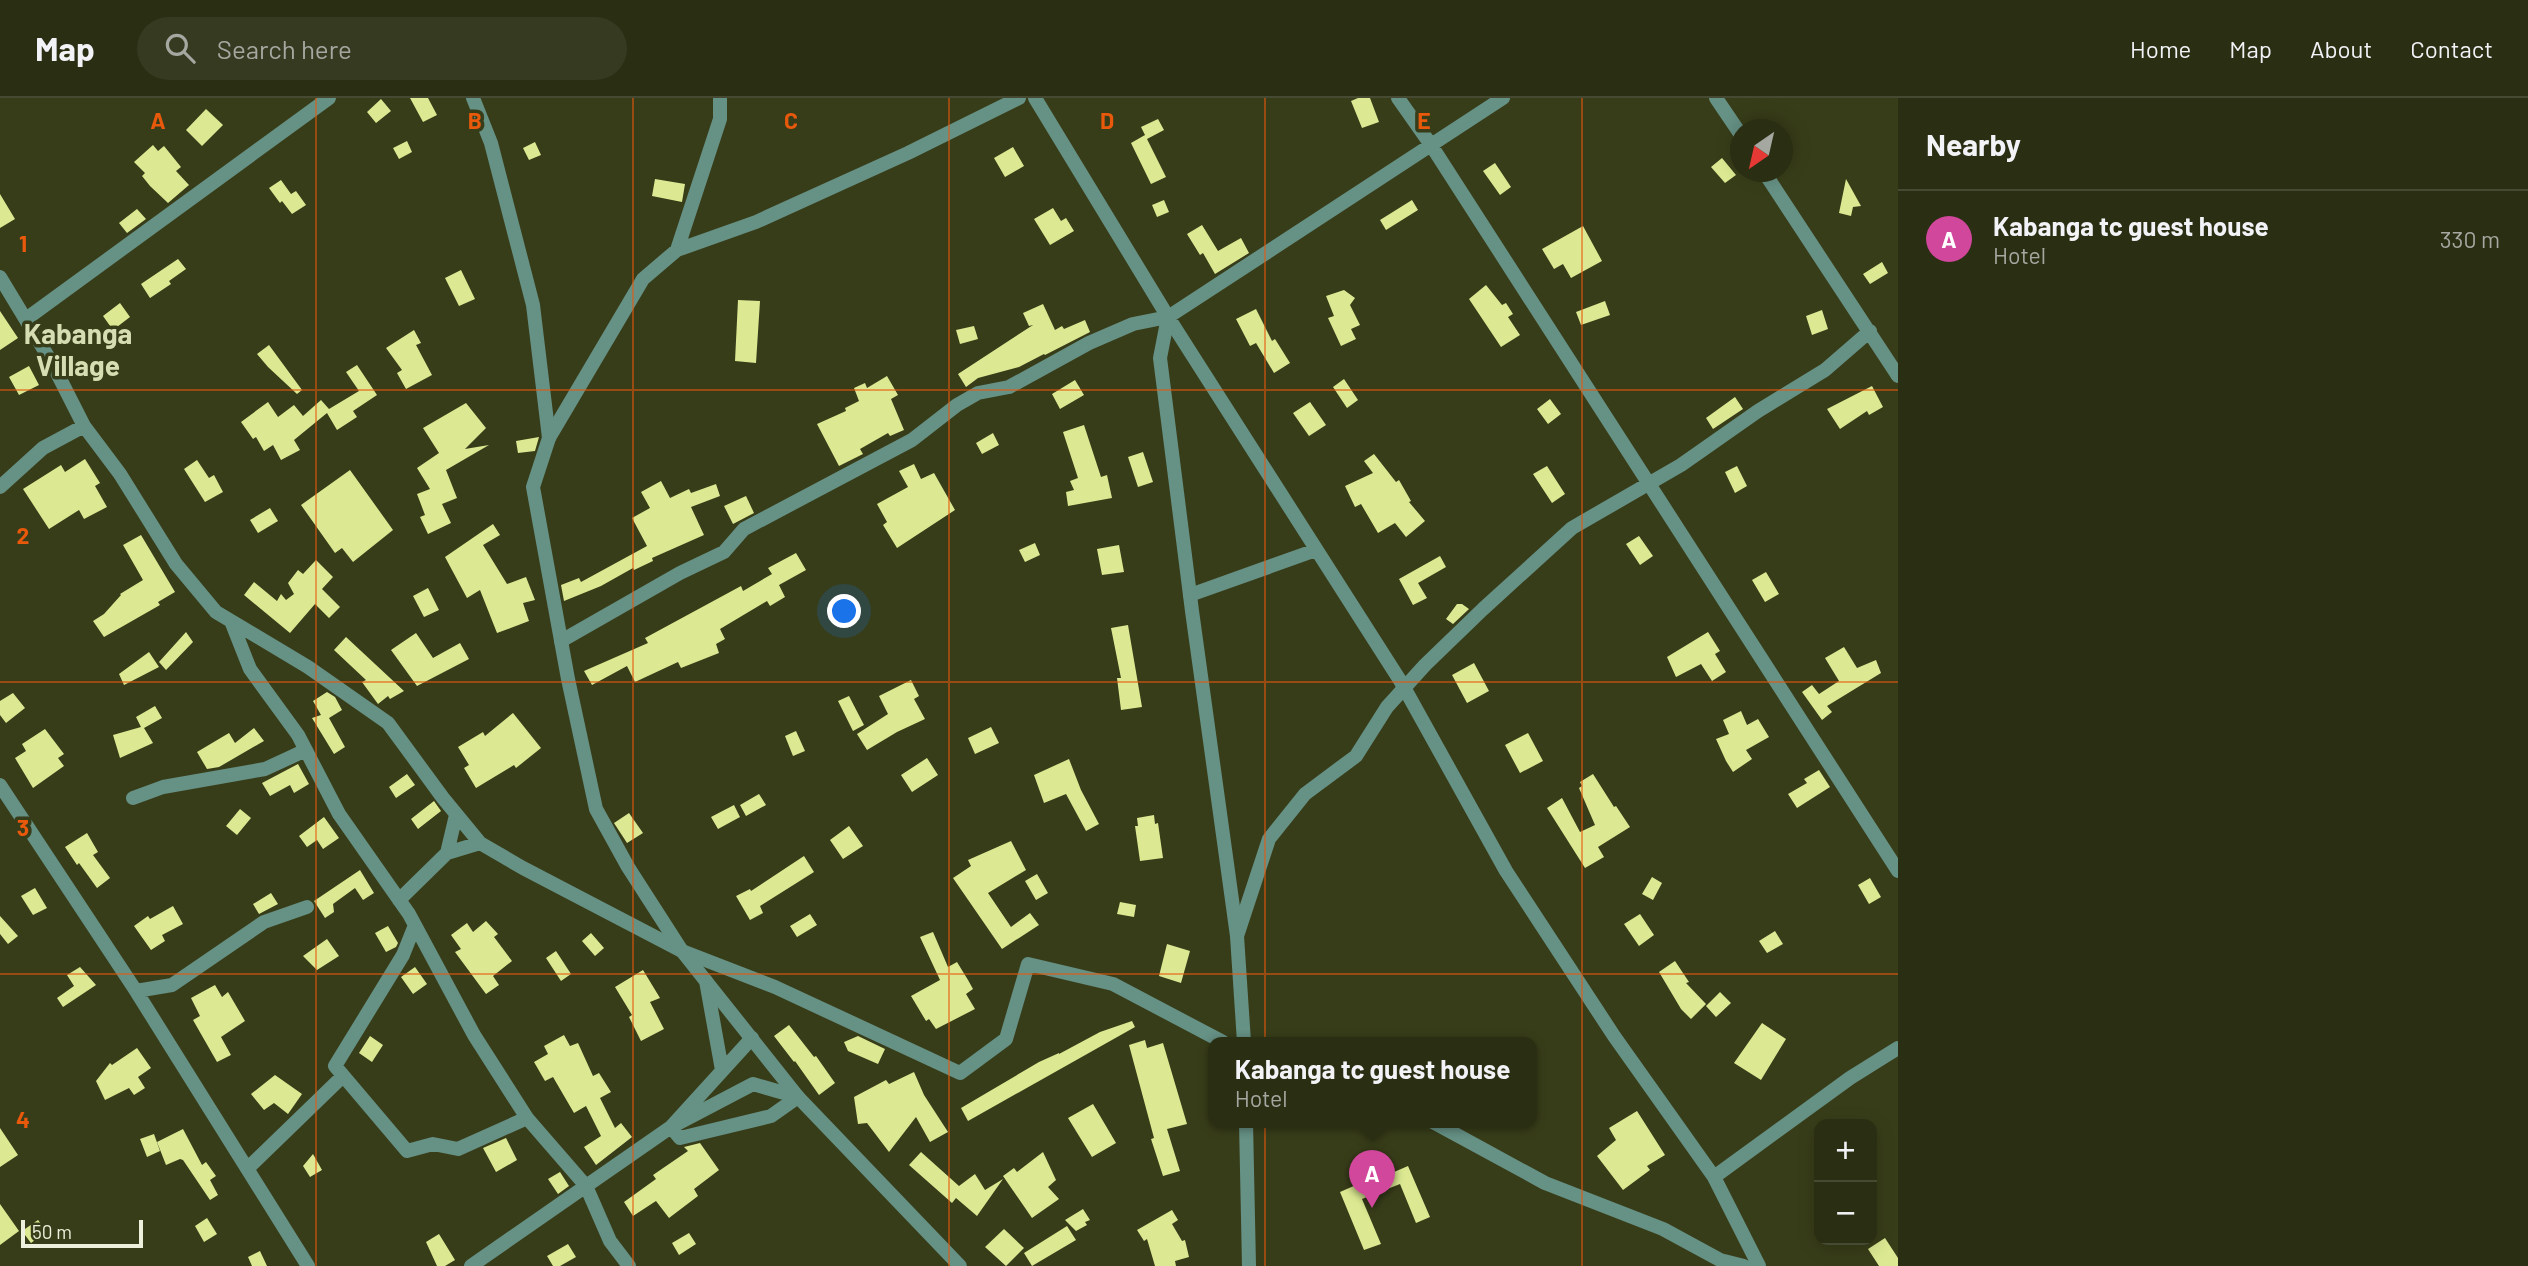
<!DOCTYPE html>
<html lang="en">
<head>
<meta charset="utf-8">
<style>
  :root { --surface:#2a2e13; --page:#363a21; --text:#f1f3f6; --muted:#a5a8a0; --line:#464a33; --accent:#95b2f1 }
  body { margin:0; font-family:Barlow,sans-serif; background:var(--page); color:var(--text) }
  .controls { position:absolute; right:21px; bottom:21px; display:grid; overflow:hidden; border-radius:14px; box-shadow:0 4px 18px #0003 }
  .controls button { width:63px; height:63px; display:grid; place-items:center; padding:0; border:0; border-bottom:2px solid var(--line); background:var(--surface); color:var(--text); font:35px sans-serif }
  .compass { position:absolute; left:1730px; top:21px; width:63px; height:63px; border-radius:50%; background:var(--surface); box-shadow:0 4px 18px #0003; rotate:214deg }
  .scale { position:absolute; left:21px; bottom:18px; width:122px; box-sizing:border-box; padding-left:7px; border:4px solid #edf0dc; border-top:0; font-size:19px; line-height:24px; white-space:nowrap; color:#edf0dc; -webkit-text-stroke:5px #383d19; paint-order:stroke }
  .you { position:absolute; left:845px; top:514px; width:24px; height:24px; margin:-18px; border:5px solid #fff; border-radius:50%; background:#1a73e8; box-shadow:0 0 0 10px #1a73e833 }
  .badge { display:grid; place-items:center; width:46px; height:46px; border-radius:50%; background:var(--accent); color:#fff; font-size:23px; font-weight:700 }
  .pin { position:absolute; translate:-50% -58px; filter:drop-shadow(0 2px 4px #0008) }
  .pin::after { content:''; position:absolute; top:37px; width:24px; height:21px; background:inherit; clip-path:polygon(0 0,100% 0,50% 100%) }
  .popup { position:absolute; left:1208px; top:939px; width:329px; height:91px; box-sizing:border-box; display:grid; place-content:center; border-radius:14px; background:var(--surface); filter:drop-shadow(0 2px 5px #0005); font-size:23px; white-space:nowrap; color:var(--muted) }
  .popup b { font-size:26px; color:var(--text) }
  .popup::after { content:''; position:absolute; left:50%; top:100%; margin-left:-14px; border:14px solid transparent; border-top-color:var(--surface) }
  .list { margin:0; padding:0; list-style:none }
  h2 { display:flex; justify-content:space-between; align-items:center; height:91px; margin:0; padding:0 28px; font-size:30px }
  h2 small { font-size:23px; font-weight:400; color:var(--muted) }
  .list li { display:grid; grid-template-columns:46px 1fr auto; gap:21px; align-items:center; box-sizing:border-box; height:98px; padding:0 28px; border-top:2px solid var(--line) }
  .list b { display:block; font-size:26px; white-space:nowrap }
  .list p { margin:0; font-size:23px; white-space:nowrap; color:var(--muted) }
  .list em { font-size:23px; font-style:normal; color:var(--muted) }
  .icon { flex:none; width:38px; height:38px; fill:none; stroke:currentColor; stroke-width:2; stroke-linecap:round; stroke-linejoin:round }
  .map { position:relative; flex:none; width:1898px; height:1168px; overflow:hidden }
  header { display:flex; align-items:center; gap:42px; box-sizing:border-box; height:98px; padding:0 35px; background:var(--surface); border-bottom:2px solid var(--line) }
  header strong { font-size:33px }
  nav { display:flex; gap:38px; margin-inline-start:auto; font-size:24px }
  .search { width:490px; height:63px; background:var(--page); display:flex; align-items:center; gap:18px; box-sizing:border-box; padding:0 24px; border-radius:38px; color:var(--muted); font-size:26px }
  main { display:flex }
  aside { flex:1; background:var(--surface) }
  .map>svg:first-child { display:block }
  .building { fill:#dce992 }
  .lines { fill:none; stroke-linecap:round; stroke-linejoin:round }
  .minor { stroke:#669185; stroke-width:14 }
  .tertiary { stroke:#669185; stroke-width:14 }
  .grid { fill:none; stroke:#e8590c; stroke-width:2; stroke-opacity:0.55 }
  .labels { text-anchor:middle; stroke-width:7; stroke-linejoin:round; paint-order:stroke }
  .quarter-label { font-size:28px; font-weight:bold; fill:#d6ddb3; stroke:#383d19 }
  .grid-label { font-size:23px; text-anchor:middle; font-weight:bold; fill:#e8590c; stroke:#383d19; stroke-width:7; stroke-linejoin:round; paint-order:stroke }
</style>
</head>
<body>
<header>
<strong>Map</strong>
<div class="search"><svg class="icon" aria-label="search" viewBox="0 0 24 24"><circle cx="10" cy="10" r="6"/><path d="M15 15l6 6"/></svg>Search here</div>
<nav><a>Home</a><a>Map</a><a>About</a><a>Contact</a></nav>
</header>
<main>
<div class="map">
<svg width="1898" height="1168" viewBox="0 0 1898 1168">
  <rect width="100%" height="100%" fill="#383d19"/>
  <path class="building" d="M410,0H428L437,17L423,24Z
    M1358,0H1370L1379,24L1362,30L1351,3Z
    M381,1L391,13L376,25L367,14Z
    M206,11L223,27L202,48L186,32Z
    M1158,21L1164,32L1147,41L1141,29Z
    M1145,37L1166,79L1151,86L1131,45Z
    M407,43L412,54L399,61L393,50Z
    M535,44L541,57L529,62L523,50Z
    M153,47L158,53L164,48L181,69L176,73L189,87L168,105L150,88L142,78L145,75L134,64Z
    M1013,49L1024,68L1005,79L994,60Z
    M1722,60L1736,77L1725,85L1711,69Z
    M1495,65L1511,89L1500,97L1483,73Z
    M655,81L685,86L682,104L652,98Z
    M1846,81L1861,108L1853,109L1851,118L1839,115Z
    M281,82L291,96L296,93L306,107L292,116L282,103L280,105L269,90Z
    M0,96L15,121L0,130Z
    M1164,102L1169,114L1157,119L1152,107Z
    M1412,102L1418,112L1386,132L1380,122Z
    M1053,110L1061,123L1066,120L1074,133L1050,147L1034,121Z
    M137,111L146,121L127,135L119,125Z
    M1202,127L1218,153L1241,140L1249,155L1215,176L1203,155L1200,157L1187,136Z
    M1583,128L1602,163L1571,180L1563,166L1554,171L1542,151Z
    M178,161L186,171L169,183L171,186L150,200L141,186Z
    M1882,164L1888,175L1870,186L1863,176Z
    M461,172L475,201L459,208L445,180Z
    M1486,187L1502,207L1506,205L1513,216L1508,219L1520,237L1501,249L1469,201Z
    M1344,192L1355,200L1350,207L1360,227L1351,231L1356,241L1341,248L1328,220L1334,218L1326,198Z
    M738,202L760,203L756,265L735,263Z
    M1605,203L1610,217L1581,227L1576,214Z
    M120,205L130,219L113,232L103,218Z
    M1043,206L1055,232L1062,228L1064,231L1085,222L1090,234L1045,257L1044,256L1019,269L978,280L966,289L958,276L1033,227L1029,228L1023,215Z
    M1256,211L1272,243L1275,241L1290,265L1274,275L1256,245L1250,248L1236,221Z
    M1822,212L1828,231L1812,237L1806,218Z
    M0,213L18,240L0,252Z
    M974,228L978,241L960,246L956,232Z
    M414,232L421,245L416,247L432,277L406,291L397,275L402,272L386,250Z
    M269,247L302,292L297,296L268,269L257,256Z
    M357,267L377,297L353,313L357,319L337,332L327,315L294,342L300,352L281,362L273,347L264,353L256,339L253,341L241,324L268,304L278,319L294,307L303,318L321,302L329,311L359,293L346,274Z
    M29,268L39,287L19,297L9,279Z
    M887,278L898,297L891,301L904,332L890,338L888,335L860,351L863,356L839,368L817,326L846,313L845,310L859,303L854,290L865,285L867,290Z
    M1344,281L1358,302L1347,310L1333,289Z
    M1075,282L1084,297L1060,311L1052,296Z
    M1872,288L1883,309L1869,317L1867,313L1840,331L1827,311Z
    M1735,299L1743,311L1713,331L1706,320Z
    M1550,301L1561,316L1548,326L1537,311Z
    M1310,304L1326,327L1309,338L1293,315Z
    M466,305L486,330L465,351L489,347L446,372L457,400L442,406L451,425L428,436L420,419L425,417L417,396L430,391L417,370L439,355L423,330Z
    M1084,327L1101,379L1107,377L1112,400L1068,408L1066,394L1074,392L1070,383L1078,380L1063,334Z
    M993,335L999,347L982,356L976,345Z
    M539,339L535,353L518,355L516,343Z
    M1143,354L1153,384L1138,389L1128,359Z
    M1374,356L1396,384L1399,382L1411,403L1409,404L1425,423L1406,439L1395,425L1378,435L1361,406L1355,409L1345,388L1373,375L1364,363Z
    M85,361L100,385L95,388L107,409L84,421L79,412L49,431L23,391L61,367L65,374Z
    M197,362L209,380L214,377L223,394L205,404L184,371Z
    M914,366L921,381L934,375L955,412L897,450L883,427L887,424L877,406L908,389L899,373Z
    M1547,368L1565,396L1552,405L1533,376Z
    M1737,368L1747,388L1735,395L1725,374Z
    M350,372L393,432L353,464L342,450L335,455L301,407Z
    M661,383L670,400L689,391L691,395L716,386L720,398L691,409L704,437L652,460L653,463L634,472L633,470L601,488L564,503L561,487L579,480L581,484L647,448L632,420L650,410L641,394Z
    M746,398L754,415L733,426L724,408Z
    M270,410L278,423L258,435L250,422Z
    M493,426L500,437L483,447L507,486L526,479L535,502L523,505L529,523L497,535L480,492L467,500L445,459Z
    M141,437L175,494L158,504L160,507L104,539L93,523L104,516L121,497L120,496L143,482L123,447Z
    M1639,438L1653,458L1640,467L1626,446Z
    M1035,445L1040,457L1025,464L1019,452Z
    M1119,447L1124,474L1102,477L1097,451Z
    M796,455L806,472L779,487L785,499L770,508L767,503L720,531L725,541L716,546L719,555L681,570L678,564L635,584L627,568L592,587L584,573L648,545L645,540L741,488L743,493L772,476L768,470Z
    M1440,458L1446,469L1418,485L1427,500L1413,507L1399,481Z
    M316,462L333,479L322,491L340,509L329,520L315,506L290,535L244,497L254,484L277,503L281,496L286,502L294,496L288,485L298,472L303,476Z
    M1766,474L1779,496L1765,504L1752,482Z
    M428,490L439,512L424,519L413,498Z
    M1457,506H1462L1469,511L1453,526L1446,521Z
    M1128,527L1142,609L1121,612L1117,580H1121L1111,530Z
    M186,534L193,544L166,572L159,564Z
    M1708,534L1720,553L1715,556L1726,574L1712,583L1701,566L1676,579L1667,559Z
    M416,535L433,560L460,545L469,561L417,588L391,552Z
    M346,539L404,593L390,601L388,598L378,606L362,584L366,582L334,552Z
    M1844,549L1857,570L1876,562L1881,575L1827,608L1832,614L1822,622L1802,594L1812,587L1819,596L1839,583L1825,560Z
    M149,554L159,569L124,587L119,576Z
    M1474,565L1489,593L1467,605L1452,577Z
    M911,582L919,598L914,601L925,621L897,634L867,652L857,636L888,616L879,598Z
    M327,594L335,599L342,612L329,620L345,649L334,656L312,620L321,617L313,603Z
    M13,595L25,610L6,625L0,617V603Z
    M849,598L864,627L853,633L838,603Z
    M155,608L162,620L144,630L153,645L120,660L113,637L141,629L136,619Z
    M1741,613L1747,627L1758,621L1769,639L1746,652L1752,661L1733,674L1726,663L1716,641L1729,636L1723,622Z
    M513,615L541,650L516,670L514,667L476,690L464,670L469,667L458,649L483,634L485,638Z
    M991,629L999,645L975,656L968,640Z
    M254,630L264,643L219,669L207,671L197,654L229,635L235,645Z
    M45,631L64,656L58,660L64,668L33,690L15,660L26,653L22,646Z
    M796,633L805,653L793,658L785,638Z
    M1528,635L1543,663L1520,675L1505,647Z
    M927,660L938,677L912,694L901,677Z
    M1069,661L1081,692L1099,726L1086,733L1066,696L1044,705L1034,677Z
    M298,666L309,686L294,695L290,687L270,698L262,685Z
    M1819,672L1830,689L1797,710L1788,696L1807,685L1804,681Z
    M407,676L415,687L396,700L389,689Z
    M1593,676L1614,709L1616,708L1630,729L1598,749L1604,759L1585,770L1547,710L1562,700L1580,734L1595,727L1579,690L1582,688L1580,684Z
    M759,696L766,707L746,718L740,707Z
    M434,703L441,713L418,731L411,721Z
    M734,707L740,719L718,731L711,719Z
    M240,711L251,720L237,737L226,728Z
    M629,715L643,735L627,745L614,725Z
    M1154,717L1155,726L1158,725L1163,760L1140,763L1135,728H1138L1137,720Z
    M324,719L339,740L323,751L317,742L307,749L299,738Z
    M849,728L863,748L843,761L830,742Z
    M87,735L98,754L93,757L110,780L97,790L79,765L77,767L65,749Z
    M1011,743L1026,772L988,795L1011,829L1030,815L1039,827L1002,851L953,780L971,768L968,762Z
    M804,758L814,774L760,808L763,815L750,822L736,798L750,791L751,793Z
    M360,772L374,795L363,802L355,790L333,806L334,814L325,820L314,803Z
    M1037,776L1048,795L1036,802L1025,783Z
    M1652,779L1662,785L1653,802L1642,796Z
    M1870,780L1881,799L1869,806L1858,787Z
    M35,790L47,810L33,817L21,798Z
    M271,795L278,806L259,816L253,806Z
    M1120,804L1136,807L1134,819L1117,816Z
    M173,808L183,826L162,837L165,843L151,852L134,828L148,818L150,821Z
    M810,816L817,827L797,839L790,828Z
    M1640,816L1654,837L1639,848L1624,826Z
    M0,818L18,838L8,846L0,836Z
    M486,823L498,836L494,839L512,863L493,878L499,887L486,896L455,854L461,851L451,837L467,825L473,834Z
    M388,828L398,845L396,849L386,854L375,835Z
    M1775,833L1783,846L1767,855L1759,843Z
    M933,834L948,869L957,864L968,882L973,891L966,896L975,911L936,931L929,921L926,923L911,898L940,882L920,839Z
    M591,835L604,850L595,858L582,843Z
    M327,841L339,858L317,872L303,858Z
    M1167,846L1190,853L1181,885L1159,878Z
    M556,853L571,876L561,883L546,860Z
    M1675,863L1689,884L1686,885L1706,906L1691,921L1681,911L1659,874Z
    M80,869L96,887L63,909L57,900L74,888L67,877Z
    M415,869L427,886L413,896L401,879Z
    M643,872L660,900L650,904L664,931L641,943L629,919L632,917L615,889Z
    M215,887L222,899L228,894L245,923L221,939L231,957L217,964L193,922L200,918L191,900Z
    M1720,894L1731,905L1716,919L1706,908Z
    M1132,923L1135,929L968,1023L961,1010L1039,964L1059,955V956L1100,934Z
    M1762,925L1786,941L1761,982L1734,965Z
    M789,927L814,959L816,958L835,985L819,997L795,963L794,964L774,938Z
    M564,937L570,948L578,945L593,978L599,975L611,994L600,1000L615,1030L621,1025L632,1039L596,1067L584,1049L601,1038L586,1008L574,1015L553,979L545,983L534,964L548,956L544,948Z
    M370,938L383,947L372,964L359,955Z
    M858,938L885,951L878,966L848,953L844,944Z
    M1145,942L1147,950L1163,945L1187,1026L1167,1031L1180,1073L1163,1078L1151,1041L1154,1040L1129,947Z
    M137,950L151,970L138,979L145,990L134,997L129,990L105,1002L96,983L110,965L112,967Z
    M914,974L924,997L948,1034L930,1044L916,1019L889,1054L867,1025L858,1026L854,999L886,982L889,986Z
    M275,977L302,996L288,1016L274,1005L264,1012L251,996Z
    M1093,1006L1116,1045L1092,1059L1068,1020Z
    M1637,1013L1665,1057L1647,1068L1650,1072L1623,1092L1597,1058L1616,1042L1609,1030Z
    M0,1030L18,1057L0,1069Z
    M183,1031L202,1067L206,1064L216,1078L210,1082L218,1097L210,1102L183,1062L180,1061L166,1067L157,1044Z
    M154,1036L160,1053L147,1059L140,1041Z
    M506,1040L517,1062L496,1074L483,1050Z
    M700,1045L719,1072L694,1091L698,1098L669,1120L656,1103L633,1118L624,1104L656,1081L653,1077L688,1053L684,1049Z
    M921,1054L959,1088L975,1076L985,1092L1003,1081L977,1118L956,1100L952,1105L909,1067Z
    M1043,1054L1056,1082L1048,1089L1059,1101L1032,1120L1003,1078L1014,1070L1017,1074Z
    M313,1056L322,1072L310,1079L303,1068Z
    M1408,1068L1430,1119L1416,1125L1400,1086L1362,1101L1381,1146L1364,1152L1340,1094L1356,1087L1357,1090Z
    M560,1074L569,1088L558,1096L548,1081Z
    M0,1106L19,1133L0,1147Z
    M1083,1111L1090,1122L1085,1124L1087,1127L1076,1133L1065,1122Z
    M1172,1112L1178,1122L1172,1126L1182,1143L1185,1142L1189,1159L1175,1163L1176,1168H1155L1147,1141L1144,1143L1137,1132Z
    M207,1120L217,1136L204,1144L195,1128Z
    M38,1122L47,1133L31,1145L22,1133Z
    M1067,1128L1076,1142L1032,1168L1024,1155Z
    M1004,1131L1024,1150L1006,1168L985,1149Z
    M689,1135L696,1146L679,1157L672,1145Z
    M439,1136L455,1162L445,1168H437L426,1144Z
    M1885,1140L1898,1160V1168H1879L1868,1151Z
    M568,1146L576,1159L560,1168H553L547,1158Z
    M260,1153L267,1168H252L248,1159Z"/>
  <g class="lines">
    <path class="minor" d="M1398,0L1431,47L1898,773
      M1716,0L1741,37
      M1764,74L1898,278
      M677,152L756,124L908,55L1019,0
      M0,179L52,265L84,328L120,376L176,466L216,514L308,569L388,625L443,700L480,745L523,770L682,853L775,889L960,975L1006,941L1028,866L1113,886L1223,944
      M1168,219L1401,584L1506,773L1614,938L1714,1079L1759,1168
      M26,221L329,0
      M549,340L643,181L677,152L720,21V0
      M0,389L43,350L84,328
      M1190,497L1316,452
      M231,523L250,571L298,637L339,716L409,816L474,937L527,1020L586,1088L610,1143L629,1168
      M561,543L680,475L724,454L744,431L912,342L957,307L978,295L1009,289L1089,245L1133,226L1168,219L1503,0
      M0,687L136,893L308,1168
      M133,700L163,689L265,671L306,652
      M447,755L456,717
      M399,802L447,755L480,745
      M415,827L403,857L335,968L407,1053L433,1046L458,1051L527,1020
      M1237,838L1269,741L1305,696L1356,658L1387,609L1425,567L1483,511L1572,430L1681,367L1758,313L1825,272L1870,233
      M706,883L722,972
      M136,893L172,887L264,824L307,809
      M752,940L671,1029L680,1040L771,1018L798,999
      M1433,1024L1545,1085L1663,1131L1720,1162L1744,1168
      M248,1070L343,978
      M1714,1079L1850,980L1898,950
      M471,1168L671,1029L753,986L798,999"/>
    <path class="tertiary" d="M473,0L491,45L533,207L549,340L533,389L568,581L596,711L628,769L682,853L798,999L960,1168
      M1035,0L1168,219L1160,260L1192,513L1237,838L1244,944
      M1246,1024L1249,1168"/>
  </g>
  <path class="grid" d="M316,0V1168M633,0V1168M949,0V1168M1265,0V1168M1582,0V1168M0,292H1898M0,584H1898M0,876H1898"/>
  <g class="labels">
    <g class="quarter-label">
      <text x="78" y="246">Kabanga<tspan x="78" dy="32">Village</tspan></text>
    </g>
  </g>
  <g class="grid-label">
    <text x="158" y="31">A</text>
    <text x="475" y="31">B</text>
    <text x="791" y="31">C</text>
    <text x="1107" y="31">D</text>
    <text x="1424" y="31">E</text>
    <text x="23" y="154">1</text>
    <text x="23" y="446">2</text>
    <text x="23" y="738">3</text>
    <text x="23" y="1030">4</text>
  </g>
</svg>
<div class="controls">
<button>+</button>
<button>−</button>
</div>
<svg class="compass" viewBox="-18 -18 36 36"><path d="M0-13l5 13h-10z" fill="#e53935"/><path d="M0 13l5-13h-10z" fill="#a5a8a0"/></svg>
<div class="scale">50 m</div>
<div class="you"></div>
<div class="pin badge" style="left:1372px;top:1110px;background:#d1479c">A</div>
<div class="popup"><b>Kabanga tc guest house</b>Hotel</div>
</div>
<aside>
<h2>Nearby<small></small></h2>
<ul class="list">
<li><span class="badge" style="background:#d1479c">A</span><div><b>Kabanga tc guest house</b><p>Hotel</p></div><em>330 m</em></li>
</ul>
</aside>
</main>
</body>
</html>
